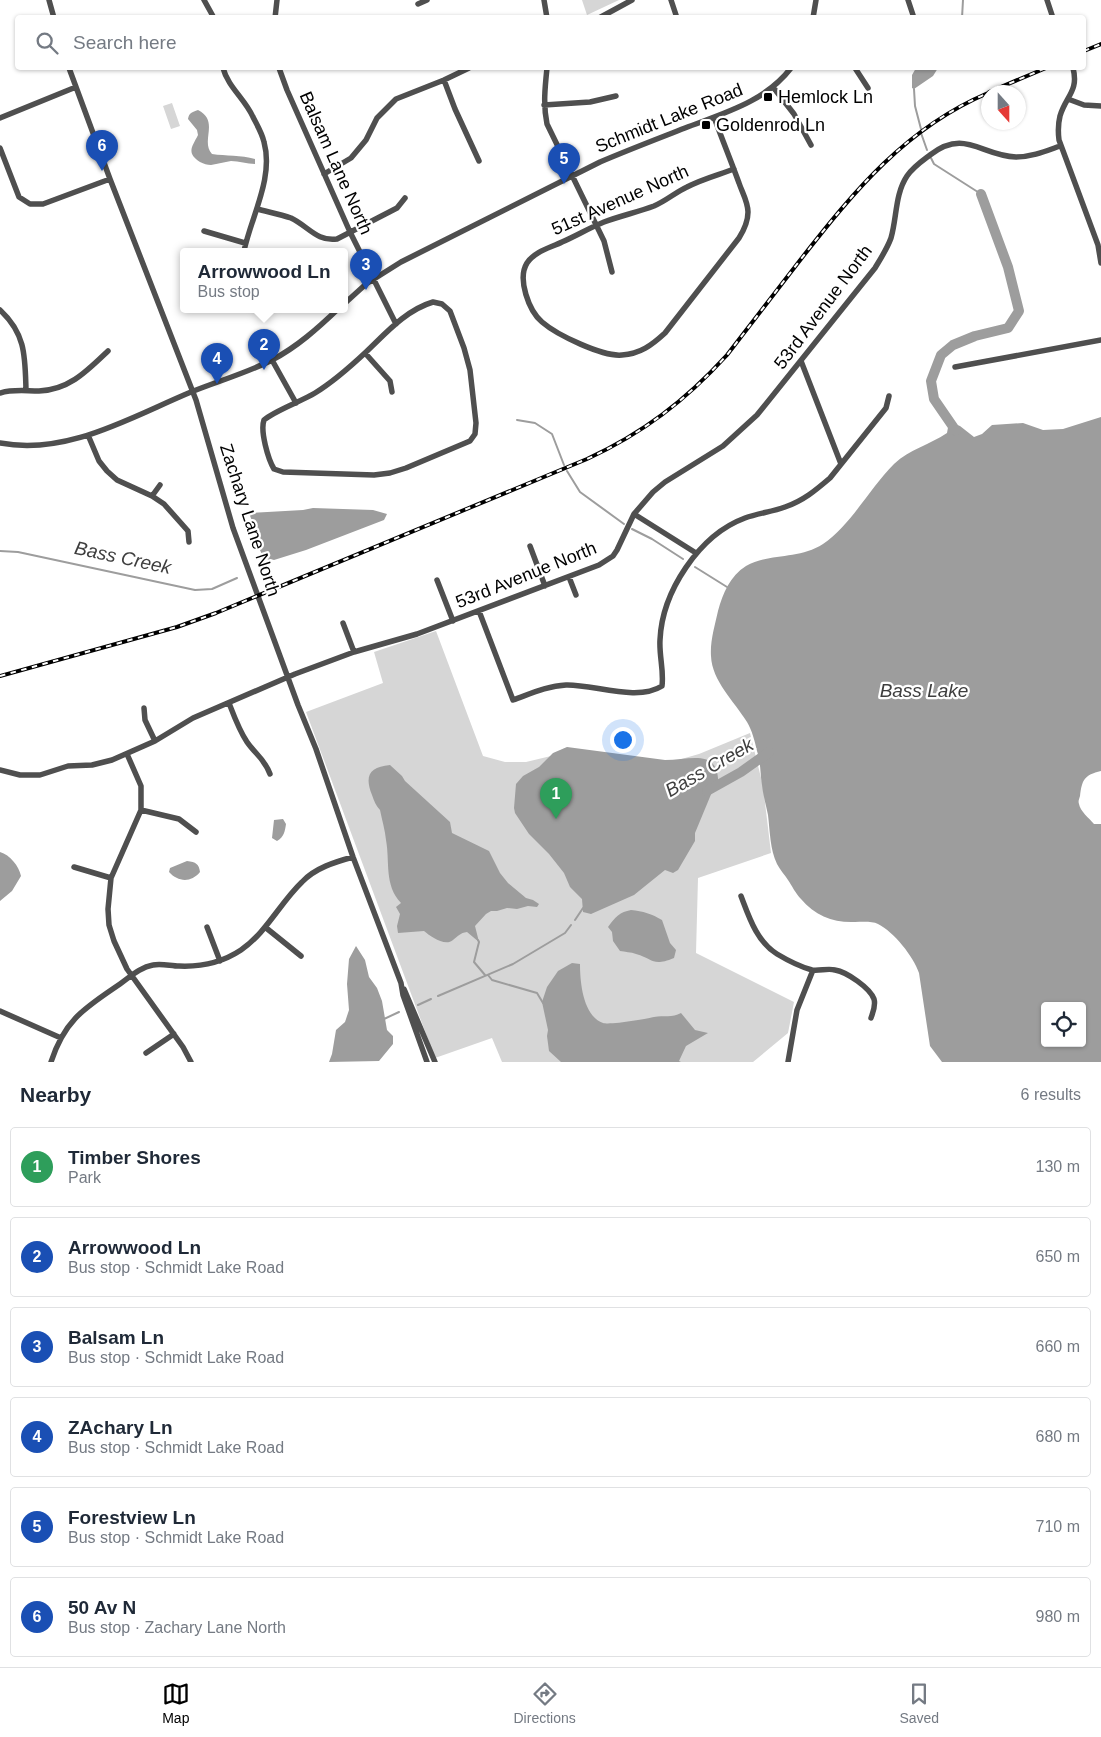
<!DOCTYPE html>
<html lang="en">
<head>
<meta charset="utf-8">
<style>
  :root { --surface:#fff; --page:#f2f2f3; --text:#1f2937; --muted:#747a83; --line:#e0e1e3; --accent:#000 }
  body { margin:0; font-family:Helvetica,sans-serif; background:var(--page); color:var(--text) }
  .controls { position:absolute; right:15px; bottom:15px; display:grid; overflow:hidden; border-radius:5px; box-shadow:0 1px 4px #0004 }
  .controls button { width:45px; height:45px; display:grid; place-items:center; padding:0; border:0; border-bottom:1px solid var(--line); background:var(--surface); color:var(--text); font:25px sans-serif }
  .compass { position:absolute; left:981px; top:85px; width:45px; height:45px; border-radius:50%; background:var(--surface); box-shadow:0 1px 4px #0004; rotate:159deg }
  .you { position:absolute; left:622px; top:739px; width:18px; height:18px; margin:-12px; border:4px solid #fff; border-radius:50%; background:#1a73e8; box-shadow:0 0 0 8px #1a73e833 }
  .badge { display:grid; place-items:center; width:32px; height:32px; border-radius:50%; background:var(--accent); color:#fff; font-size:16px; font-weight:700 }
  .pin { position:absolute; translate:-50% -41px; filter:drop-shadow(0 1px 2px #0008) }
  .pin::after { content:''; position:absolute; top:26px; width:18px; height:15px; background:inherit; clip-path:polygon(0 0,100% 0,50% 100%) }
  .popup { position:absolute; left:180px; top:248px; width:168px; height:65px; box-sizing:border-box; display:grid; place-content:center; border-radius:5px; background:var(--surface); filter:drop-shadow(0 1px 4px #0005); font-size:16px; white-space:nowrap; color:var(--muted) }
  .popup b { font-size:19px; color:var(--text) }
  .popup::after { content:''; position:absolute; left:50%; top:100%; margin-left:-10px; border:10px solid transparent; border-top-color:var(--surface) }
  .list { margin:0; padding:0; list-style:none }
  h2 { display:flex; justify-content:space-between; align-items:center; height:65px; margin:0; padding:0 20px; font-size:21px }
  h2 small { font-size:16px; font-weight:400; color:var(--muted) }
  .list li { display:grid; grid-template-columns:32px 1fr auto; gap:15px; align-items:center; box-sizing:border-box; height:80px; margin:0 10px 10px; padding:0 10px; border:1px solid var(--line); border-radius:5px }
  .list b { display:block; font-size:19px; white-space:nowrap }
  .list p { margin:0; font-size:16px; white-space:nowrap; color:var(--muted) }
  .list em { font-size:16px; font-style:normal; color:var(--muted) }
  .icon { flex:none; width:28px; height:28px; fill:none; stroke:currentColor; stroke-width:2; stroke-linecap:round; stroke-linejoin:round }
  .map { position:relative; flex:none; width:1101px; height:1062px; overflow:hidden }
  .search { position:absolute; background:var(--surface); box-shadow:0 1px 4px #0004; left:15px; right:15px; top:15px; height:55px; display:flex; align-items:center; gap:12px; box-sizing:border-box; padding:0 18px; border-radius:5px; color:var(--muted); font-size:19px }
  .sheet { height:605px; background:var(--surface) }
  nav { display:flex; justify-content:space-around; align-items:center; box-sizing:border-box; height:70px; border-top:1px solid var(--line); background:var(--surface); font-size:14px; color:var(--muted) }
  nav a { display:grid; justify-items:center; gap:2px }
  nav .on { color:var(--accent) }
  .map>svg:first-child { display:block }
  .green { fill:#d6d6d6 }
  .water { fill:#9d9d9d; fill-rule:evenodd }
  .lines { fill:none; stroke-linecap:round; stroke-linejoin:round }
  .stream { stroke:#9d9d9d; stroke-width:2 }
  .river { stroke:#9d9d9d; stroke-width:10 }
  .minor { stroke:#4f4f4f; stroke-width:5.5 }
  .rail-casing { stroke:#000; stroke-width:4 }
  .rail { stroke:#fff; stroke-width:2; stroke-dasharray:5.5; stroke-linecap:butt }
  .poi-dot { fill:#000; stroke:#fff; stroke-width:2 }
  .labels { text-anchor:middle; stroke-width:4.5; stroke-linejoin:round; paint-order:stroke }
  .poi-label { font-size:18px; fill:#000; stroke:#fff; text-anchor:start }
  .street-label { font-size:18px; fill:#000; stroke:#fff }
  .water-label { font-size:19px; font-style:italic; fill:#3e3e3e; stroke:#fff }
</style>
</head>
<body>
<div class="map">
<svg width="1101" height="1062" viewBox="0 0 1101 1062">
  <rect width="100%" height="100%" fill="#fff"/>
  <path class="green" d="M582,0H619L587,15Z
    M172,103L180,126L171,129L163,106Z
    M436,631L483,756L505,762H526L551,756L565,748L657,760H678L699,754L750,733L763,786L771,853L698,878L696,953L794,1002L788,1033L753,1062H502L492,1038L435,1058L306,712L383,683L374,652Z"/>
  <path class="water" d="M916,68H938L933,76L914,89L912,88V75Z
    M198,110C220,121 200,141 212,154C226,156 241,155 255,159V164C247,164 239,161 231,161C224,162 218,164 211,165C207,165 204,164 200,162C186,153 192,147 198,135L197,130L188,119C189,113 192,112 198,110Z
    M1101,417V771C1084,775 1082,780 1080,796C1079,800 1078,801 1079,804C1080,811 1089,818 1094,824H1101V1062H942L930,1046L919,973C913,956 894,932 878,924C872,921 862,922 855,922C834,923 815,916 801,899C796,894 792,886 788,880C785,875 780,870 777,864C770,849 770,832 768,815C766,805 763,795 762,785C760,773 761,763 757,751C755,742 752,730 747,722C734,701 712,681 711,656C710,641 715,625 718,611C723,593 730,576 746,566C768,553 798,560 823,544C851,525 869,489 894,464C910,449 929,445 947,433L949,422L960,426L974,437L982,434L992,425L1023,423L1043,430L1063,429ZM1045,1006H1082V1043H1045Z
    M313,508L373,510L387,514L384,520L306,550L274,560L263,557C256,543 255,527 249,513L303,510Z
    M567,747L665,760C692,760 721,747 718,788L712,792L695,833V841L678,870L673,873L665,870L634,895L591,914L583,912L582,899L570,887L564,873L549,854L529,834L515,813L514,808L516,784L523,776L539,767L553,753Z
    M390,765L402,776L405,781L450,822L452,833L489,851L500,873L508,883L526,898L533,900L539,904L537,907L528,906L517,909L507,908L497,911H491L486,914L475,926L479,942L467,932C460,933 458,936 453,940C445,947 430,936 424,931L398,933L397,926L400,914L396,907L401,903C384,885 390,862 386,840C385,830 382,820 380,810C376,806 374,801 372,795C364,775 370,767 390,765Z
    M283,819L286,824C285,831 284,837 277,841L272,838L274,820Z
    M0,852C10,855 19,866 21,876L12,891L0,901Z
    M187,861C196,862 199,864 200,872C191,883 178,882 169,872L170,868Z
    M631,910C643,911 652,914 662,920L670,943L676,950L674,958C652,967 654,959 636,954C631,952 625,952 620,951L613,941L612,932L608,927C615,917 620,912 631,910Z
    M356,946L365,960L369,977L377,988L382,1001L387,1030L393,1036V1044L379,1061L329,1062L332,1054L336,1030L345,1022L349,1010L347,984L349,959Z
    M572,963L580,964C580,982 583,1016 603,1023C611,1025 646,1019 654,1017C664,1015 672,1018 681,1013L695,1030L708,1033L686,1046L679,1061L681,1062H561L549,1051L547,1036L548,1030L542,1002L547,987L558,971Z"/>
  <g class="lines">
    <path class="stream" d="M962,18L963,0
      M914,89L915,106L921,129
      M921,133L927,150
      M931,158L934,164L981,194
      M517,420L535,423L552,434L564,465
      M567,471L580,492L624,524
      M632,529L652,539L683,559
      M0,551L18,552L195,590L212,589L237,578
      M695,567L727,587
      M264,568L269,559
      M575,920L583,908
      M478,940L479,942L474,962L485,975
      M488,975L492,980L537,993L543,1003
      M438,996L513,964L565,933L571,925
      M418,1005L431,999
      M384,1019L399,1012"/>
    <path class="river" d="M956,431L934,399L931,381L941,355L953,345L975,336L1008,328L1019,311L1008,267L981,194
      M707,791L741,772L769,752"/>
    <path class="minor" d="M49,0L54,18
      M204,0L214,18
      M544,0L547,18
      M671,0L677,18
      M908,0L914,18
      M1047,0L1053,18
      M418,4L427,0
      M275,18L277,0
      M599,18L632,0
      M813,18L816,0
      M69,68L110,179L196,400L233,528L298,705L316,749L353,857L401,983L403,995L427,1062
      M223,68C228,87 245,99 253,117C257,125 262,133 264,142C274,178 251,217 244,251
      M279,68L287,90L350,232L396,324
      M547,68C545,87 543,105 547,124L604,241L612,272
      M855,68L868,88
      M1073,68C1079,91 1066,96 1060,116C1058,124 1058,132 1059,140L1098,245L1101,263
      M444,80L455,109L479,161
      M773,87L794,114L811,145
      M1068,99L1084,105L1101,106
      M544,105L590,102L616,96
      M714,117C722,139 731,161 739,183C742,192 748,202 748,212C748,222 744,230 739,238L665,333C652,345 640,354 622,355C603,357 557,335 542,322C529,311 517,279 527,263C535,251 550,248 562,242C576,236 589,228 604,222C620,216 638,212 654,206C666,201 676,192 687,187C702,179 718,175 734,169
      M0,118L76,87
      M0,148L19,197L30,204H43L110,179
      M324,174L351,158L366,140L377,118L396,99L444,80L469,68
      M257,209C268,212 280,214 291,218C308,226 317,242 337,239L397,208L405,198
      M204,231L245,243
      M433,302L442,304L450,311L464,348L470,370L476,423L475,434L470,441L406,468L390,473L374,475L283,472L274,469C268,459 260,431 264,420C274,411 302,401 315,393C333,382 350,367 366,352C386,333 406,310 433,302Z
      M344,304L366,284L401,262L600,162C628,150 657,139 685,128C724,113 765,102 791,68
      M0,310C26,334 25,357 26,390
      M365,353L390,381L392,392
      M272,360L296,403
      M801,361L841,464
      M955,367L1101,340
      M0,393C13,389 25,391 39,391C69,390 87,371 108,351
      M88,435L99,461L107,471L117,480L152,496L164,504L188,531L189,542
      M0,443C67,456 131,417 191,392C218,381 247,373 272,360C297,347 318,328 338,309
      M152,496L160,485
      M634,514L696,553
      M530,546L545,586
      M569,577L576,595
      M437,580L453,621
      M479,611L513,700C530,694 547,686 566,685C593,684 637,702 662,686C664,670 659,656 660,640C662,592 699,535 745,518C758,513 772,512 785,507C803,501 816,490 830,478L886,408L889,396
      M343,623L354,652
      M229,703C234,716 239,730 247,742C256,755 264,758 270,774
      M144,708L145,720L155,741
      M127,754L141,786V810L111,878L108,909L109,925L114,941L127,969L183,1047L191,1062
      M0,770L20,775H40L68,766L92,765L112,760L155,741L193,718L295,674L354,652L417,634L599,565L613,556L617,550L634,514L653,492L665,482L723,446L757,415L875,268C881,258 887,249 891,238C897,217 895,194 907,176C913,167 922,161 930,155C965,128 981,156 1016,157C1032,157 1046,151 1060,146
      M141,810L179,819L196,832
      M74,867L111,878
      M741,896C749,917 757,942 777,954C787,960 801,967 812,970C820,971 828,968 835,970C847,972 870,988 874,999C876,1006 873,1012 871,1018
      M207,927L220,961
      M265,927L301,956
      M404,989L435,1062
      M0,1011L61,1038
      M146,1053L174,1034
      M51,1062C65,1019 85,1008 120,984C130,977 140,967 153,965C161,963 171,966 179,966C201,967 223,962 241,950C266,933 280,903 302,882C315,868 335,862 353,857
      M788,1062L797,1010L813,970"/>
    <defs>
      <path id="rail" d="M1084,51L1101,44
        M989,92L1046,68
        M0,676L177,627L216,613L587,459C643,433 685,401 727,355C752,323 776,291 801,259C855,190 906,128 988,93"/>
    </defs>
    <use href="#rail" class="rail-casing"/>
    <use href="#rail" class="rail"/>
  </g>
  <g class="poi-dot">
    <rect x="763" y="92" width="10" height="10" rx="2.5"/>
    <rect x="701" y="120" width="10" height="10" rx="2.5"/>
  </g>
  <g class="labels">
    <g class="poi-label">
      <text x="778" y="103">Hemlock Ln</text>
      <text x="716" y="131">Goldenrod Ln</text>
    </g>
    <g class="street-label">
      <text transform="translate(669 118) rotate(-22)" y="6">Schmidt Lake Road</text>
      <text transform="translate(336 163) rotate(66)" y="6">Balsam Lane North</text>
      <text transform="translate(620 200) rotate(-24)" y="6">51st Avenue North</text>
      <text transform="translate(823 307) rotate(-53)" y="6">53rd Avenue North</text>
      <text transform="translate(250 520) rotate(72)" y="6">Zachary Lane North</text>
      <text transform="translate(526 575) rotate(-22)" y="6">53rd Avenue North</text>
    </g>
    <g class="water-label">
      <text transform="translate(123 557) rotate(12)" y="7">Bass Creek</text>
      <text x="924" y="697">Bass Lake</text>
      <text transform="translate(709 767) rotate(-30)" y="7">Bass Creek</text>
    </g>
  </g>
</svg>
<div class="controls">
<button><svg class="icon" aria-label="locate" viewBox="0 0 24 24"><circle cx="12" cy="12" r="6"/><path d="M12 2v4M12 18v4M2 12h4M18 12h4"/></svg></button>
</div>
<svg class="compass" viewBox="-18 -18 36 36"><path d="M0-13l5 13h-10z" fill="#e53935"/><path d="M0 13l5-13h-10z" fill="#747a83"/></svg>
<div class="you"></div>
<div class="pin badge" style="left:556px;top:819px;background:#2e9e5b">1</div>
<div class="pin badge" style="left:264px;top:370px;background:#1a4fb4">2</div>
<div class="popup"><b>Arrowwood Ln</b>Bus stop</div>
<div class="pin badge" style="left:366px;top:290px;background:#1a4fb4">3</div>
<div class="pin badge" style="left:217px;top:384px;background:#1a4fb4">4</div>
<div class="pin badge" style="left:564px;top:184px;background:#1a4fb4">5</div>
<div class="pin badge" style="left:102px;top:171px;background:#1a4fb4">6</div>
<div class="search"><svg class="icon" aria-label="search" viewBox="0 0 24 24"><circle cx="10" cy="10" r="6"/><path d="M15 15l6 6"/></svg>Search here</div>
</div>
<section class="sheet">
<h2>Nearby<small>6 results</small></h2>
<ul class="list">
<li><span class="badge" style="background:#2e9e5b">1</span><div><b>Timber Shores</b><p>Park</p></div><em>130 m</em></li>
<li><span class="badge" style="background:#1a4fb4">2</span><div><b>Arrowwood Ln</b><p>Bus stop · Schmidt Lake Road</p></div><em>650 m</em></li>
<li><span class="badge" style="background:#1a4fb4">3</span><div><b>Balsam Ln</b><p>Bus stop · Schmidt Lake Road</p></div><em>660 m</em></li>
<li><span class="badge" style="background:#1a4fb4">4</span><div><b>ZAchary Ln</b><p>Bus stop · Schmidt Lake Road</p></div><em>680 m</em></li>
<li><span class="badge" style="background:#1a4fb4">5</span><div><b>Forestview Ln</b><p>Bus stop · Schmidt Lake Road</p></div><em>710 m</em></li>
<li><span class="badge" style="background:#1a4fb4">6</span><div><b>50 Av N</b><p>Bus stop · Zachary Lane North</p></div><em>980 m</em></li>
</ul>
</section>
<nav>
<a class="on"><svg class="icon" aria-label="map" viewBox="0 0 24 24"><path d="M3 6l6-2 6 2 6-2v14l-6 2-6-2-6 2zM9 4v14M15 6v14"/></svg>Map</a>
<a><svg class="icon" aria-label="directions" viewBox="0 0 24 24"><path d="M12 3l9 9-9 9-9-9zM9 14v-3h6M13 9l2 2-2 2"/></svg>Directions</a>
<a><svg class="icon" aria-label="saved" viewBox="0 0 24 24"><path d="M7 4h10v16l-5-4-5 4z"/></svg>Saved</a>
</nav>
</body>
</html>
